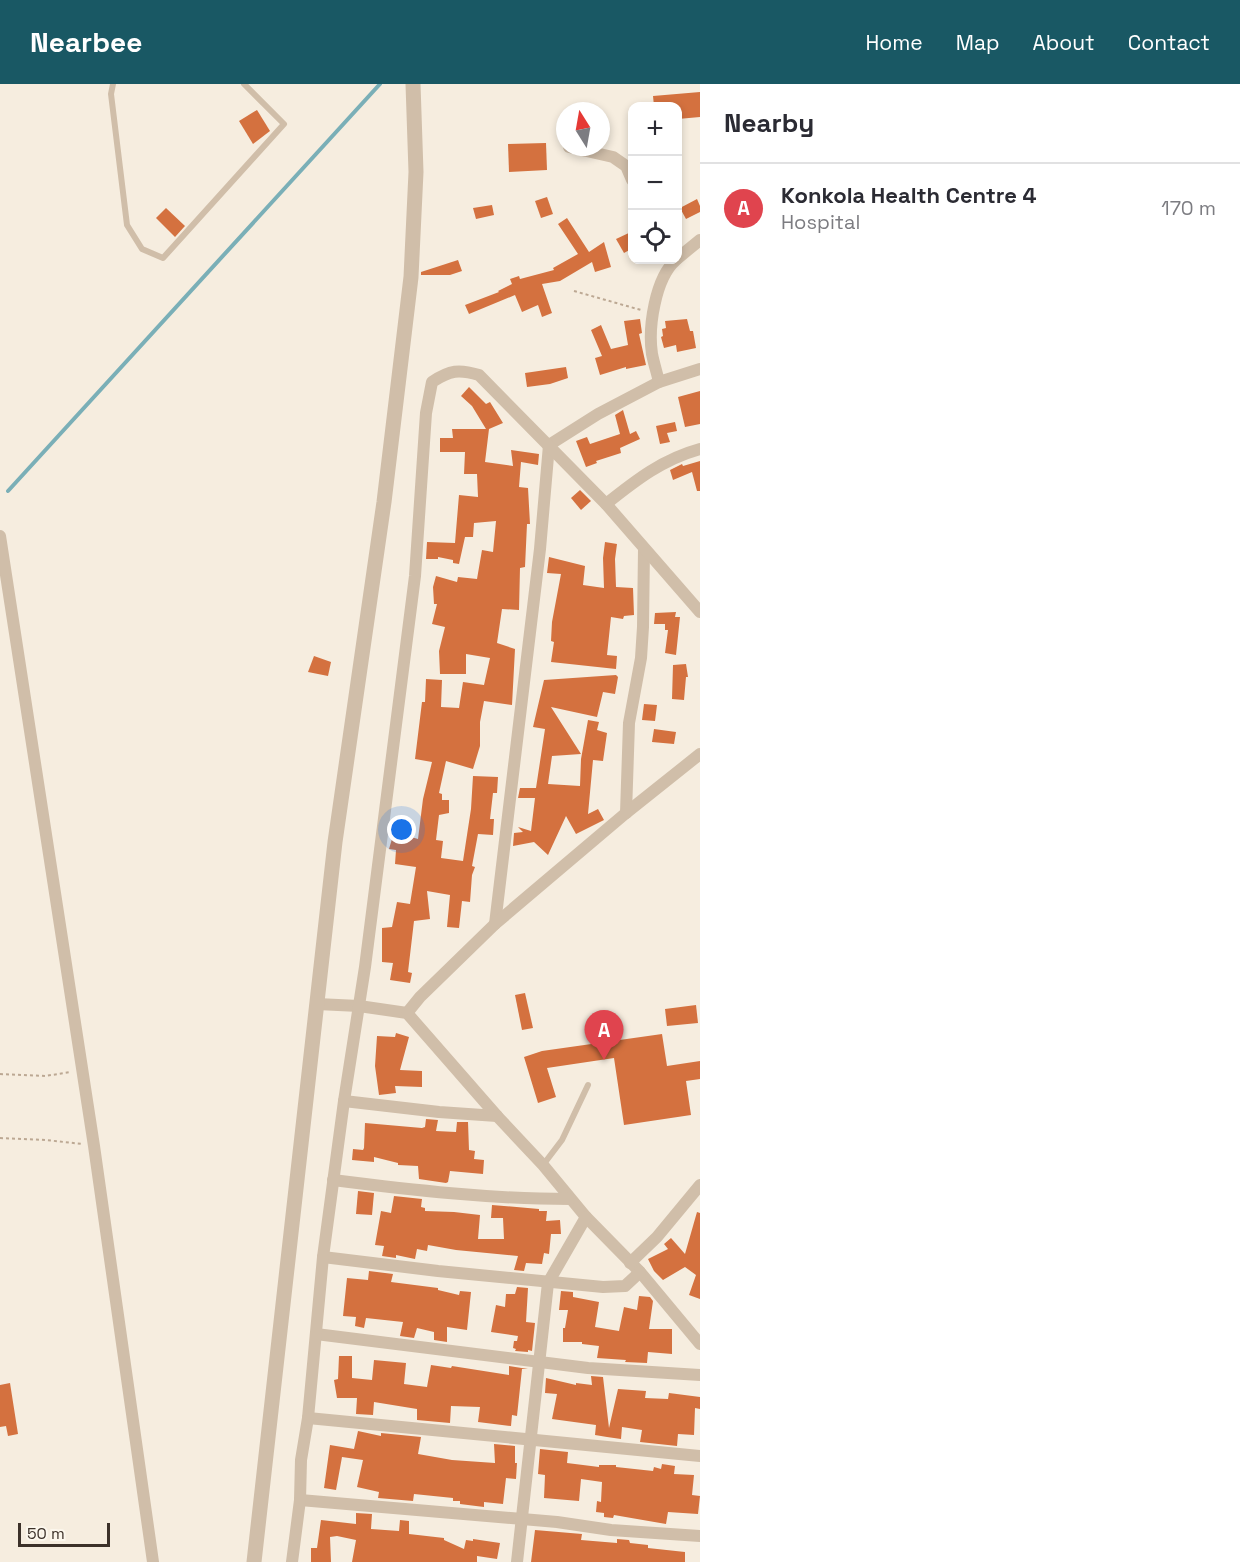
<!DOCTYPE html>
<meta charset="utf-8">
<style>
body{margin:0;font-family:"Space Grotesk",sans-serif;background:#f2f2f3;color:#2b2b33}
.controls{position:absolute;right:18px;top:18px;display:grid;overflow:hidden;border-radius:12px;box-shadow:0 3px 9px #0003}
.controls button{width:54px;height:54px;display:grid;place-items:center;padding:0;border:0;border-bottom:2px solid #e1e1e2;background:#fff;color:#2b2b33;font:30px sans-serif}
.compass{position:absolute;left:556px;top:18px;width:54px;height:54px;border-radius:50%;background:#fff;box-shadow:0 3px 9px #0003;rotate:349deg}
.scale{position:absolute;left:18px;bottom:15px;width:92px;box-sizing:border-box;padding-left:6px;border:3px solid #3c3129;border-top:0;font-size:16px;line-height:21px;white-space:nowrap;color:#3c3129;-webkit-text-stroke:4px #fcf7ed;paint-order:stroke}
.you{position:absolute;left:402px;top:746px;width:21px;height:21px;margin:-15px;border:4px solid #fff;border-radius:50%;background:#1a73e8;box-shadow:0 0 0 9px #1a73e833}
.badge{display:grid;place-items:center;width:39px;height:39px;border-radius:50%;background:#195864;color:#fff;font-size:20px;font-weight:700}
.pin{position:absolute;translate:-50% -50px;filter:drop-shadow(0 2px 3px #0008)}
.pin::after{content:'';position:absolute;top:32px;width:21px;height:18px;background:inherit;clip-path:polygon(0 0,100% 0,50% 100%)}
.list{margin:0;padding:0;list-style:none}
h2{display:flex;justify-content:space-between;align-items:center;height:78px;margin:0;padding:0 24px;font-size:26px}
h2 small{font-size:20px;font-weight:400;color:#7c7c81}
.list li{display:grid;grid-template-columns:39px 1fr auto;gap:18px;align-items:center;box-sizing:border-box;height:90px;padding:0 24px;border-top:2px solid #e1e1e2}
.list b{display:block;font-size:22px;white-space:nowrap}
.list p{margin:0;font-size:20px;white-space:nowrap;color:#7c7c81}
.list em{font-size:20px;font-style:normal;color:#7c7c81}
.icon{flex:none;width:33px;height:33px;fill:none;stroke:currentColor;stroke-width:2;stroke-linecap:round;stroke-linejoin:round}
.map{position:relative;flex:none;width:700px;height:1478px;overflow:hidden}
header{display:flex;align-items:center;gap:36px;box-sizing:border-box;height:84px;padding:0 30px;background:#195864;color:#fff}
header strong{font-size:28px}
nav{display:flex;gap:33px;margin-inline-start:auto;font-size:21px}
main{display:flex}
aside{flex:1;background:#fff}
.map>svg:first-child{display:block}
</style>
<header>
<strong>Nearbee</strong>
<nav><a>Home</a><a>Map</a><a>About</a><a>Contact</a></nav>
</header>
<main>
<div class="map">
<svg width="700" height="1478" viewBox="0 0 700 1478">
<rect width="100%" height="100%" fill="#f6eddf"/>
<g fill="none" stroke-linecap="round" stroke-linejoin="round">
<polyline stroke="#7aafb7" stroke-width="4" points="8,407 380,0"/>
</g>
<g fill="#d4713f">
<polygon points="700,8 700,33 678,35 678,22 654,22 653,12"/>
<polygon points="257,26 270,47 253,60 239,37"/>
<polygon points="546,59 547,86 509,88 508,60"/>
<polygon points="547,113 553,130 541,134 535,117"/>
<polygon points="697,115 700,122 700,128 686,135 680,124"/>
<polygon points="492,121 494,131 476,135 473,124"/>
<polygon points="166,124 185,142 175,153 156,134"/>
<polygon points="567,134 589,168 604,158 611,183 595,188 592,178 560,197 542,200 552,229 542,233 538,221 522,228 515,211 469,230 465,221 499,208 498,207 512,200 510,195 519,192 520,195 554,186 553,184 578,170 558,140"/>
<polygon points="633,147 633,164 624,169 616,155"/>
<polygon points="458,176 462,187 450,191 421,191 421,188"/>
<polygon points="640,235 642,249 639,250 646,281 626,285 626,283 600,291 595,274 602,272 591,246 601,241 611,265 628,261 624,237"/>
<polygon points="687,235 690,247 693,247 696,264 677,268 676,261 664,264 661,253 663,252 662,245 666,244 665,237"/>
<polygon points="566,283 568,294 550,300 527,303 525,289"/>
<polygon points="469,303 486,320 490,318 503,339 489,345 485,378 513,382 511,366 539,370 538,381 521,378 519,403 528,404 530,440 527,440 525,483 520,484 519,526 502,525 497,559 515,565 512,621 484,617 480,638 480,662 473,685 446,677 439,709 442,710 442,716 449,716 449,729 439,731 436,756 443,757 441,774 463,777 471,725 473,692 498,693 497,709 493,709 490,735 494,735 493,751 478,750 472,782 475,783 472,791 470,818 462,817 459,844 447,843 450,811 427,807 430,835 414,837 408,888 412,889 410,899 390,896 393,879 382,878 382,844 392,843 397,818 410,820 416,783 395,780 396,766 389,765 394,748 418,755 423,715 432,678 415,675 422,618 425,618 426,595 442,596 441,623 459,624 463,598 484,601 490,574 466,570 466,590 440,590 439,567 445,543 432,540 437,520 434,520 433,503 436,492 457,498 458,493 477,495 482,466 493,468 496,437 474,439 473,453 465,453 459,480 453,479 453,476 438,473 438,475 426,475 427,458 455,459 459,411 478,413 477,390 464,390 465,368 440,368 440,354 453,354 452,345 486,345 472,322 461,312"/>
<polygon points="700,307 700,340 685,343 678,313"/>
<polygon points="623,326 630,350 636,347 640,355 620,364 621,369 596,377 597,379 586,383 576,357 587,353 590,360 620,350 615,331"/>
<polygon points="675,338 677,347 667,349 670,358 660,360 656,342"/>
<polygon points="700,377 700,407 697,407 692,388 673,396 670,386 682,380 683,382"/>
<polygon points="580,406 591,417 581,426 571,414"/>
<polygon points="605,458 617,460 615,475 616,503 633,504 634,531 624,532 623,535 611,533 607,571 617,572 616,585 551,578 554,558 551,557 552,538 561,490 547,489 549,473 585,482 583,501 604,504 603,474"/>
<polygon points="676,528 675,533 680,533 676,571 665,569 668,546 665,546 665,540 654,540 655,529"/>
<polygon points="314,572 331,578 328,592 308,588"/>
<polygon points="686,580 688,593 686,593 684,616 672,615 673,581"/>
<polygon points="616,591 618,593 615,610 603,608 597,633 551,623 581,670 552,672 548,700 580,702 581,675 588,636 599,638 597,646 607,649 603,677 593,676 588,730 598,725 604,736 576,750 566,732 548,771 534,758 513,762 514,749 523,748 518,743 531,747 535,714 518,714 520,704 536,704 545,645 533,643 544,596"/>
<polygon points="644,620 657,621 655,637 642,636"/>
<polygon points="654,645 676,648 674,660 652,658"/>
<polygon points="525,909 533,944 522,946 515,911"/>
<polygon points="696,921 698,939 667,942 665,925"/>
<polygon points="396,949 409,953 400,986 422,987 422,1003 395,1002 396,1009 379,1011 375,982 377,952 395,953"/>
<polygon points="662,950 667,982 700,977 700,995 686,997 691,1031 624,1041 614,974 547,984 556,1013 538,1019 524,973 542,967"/>
<polygon points="426,1035 438,1036 436,1047 456,1048 457,1038 468,1038 469,1066 475,1067 474,1075 484,1076 483,1090 450,1087 448,1098 446,1099 419,1095 418,1082 398,1081 398,1079 374,1073 374,1078 352,1076 353,1065 363,1066 364,1064 365,1039 422,1044 425,1043"/>
<polygon points="358,1107 374,1109 372,1131 356,1130"/>
<polygon points="394,1112 422,1115 421,1123 425,1124 425,1127 454,1128 480,1131 478,1155 504,1155 503,1134 491,1134 492,1121 539,1125 539,1127 547,1127 546,1137 560,1136 561,1150 551,1150 549,1170 544,1169 542,1180 526,1179 524,1187 514,1186 518,1172 456,1166 428,1161 427,1167 417,1165 415,1175 396,1171 396,1174 382,1172 384,1162 375,1161 381,1127 391,1129"/>
<polygon points="697,1128 700,1129 700,1215 689,1211 696,1191 685,1183 663,1196 654,1187 648,1175 668,1165 664,1160 671,1154 685,1170"/>
<polygon points="369,1187 393,1190 391,1198 438,1204 438,1206 459,1211 460,1207 471,1208 467,1246 447,1243 447,1258 434,1256 434,1248 417,1244 414,1254 400,1252 403,1238 366,1234 364,1244 355,1242 356,1233 343,1232 347,1194 368,1196"/>
<polygon points="517,1203 528,1204 526,1238 535,1239 532,1267 528,1266 528,1268 515,1267 516,1265 513,1264 514,1257 517,1257 518,1252 491,1248 496,1221 505,1223 506,1210 515,1210"/>
<polygon points="561,1207 573,1208 573,1213 599,1218 595,1243 619,1247 624,1223 637,1226 639,1212 650,1213 653,1217 649,1245 672,1245 672,1270 648,1268 647,1279 625,1278 626,1276 597,1274 599,1262 582,1260 582,1258 563,1258 563,1244 565,1244 568,1226 559,1226"/>
<polygon points="339,1272 352,1272 352,1294 372,1296 374,1276 406,1279 404,1300 427,1303 431,1281 451,1284 452,1282 509,1291 509,1282 528,1285 522,1285 517,1332 512,1331 511,1342 478,1338 480,1323 451,1322 450,1339 417,1336 417,1325 374,1318 373,1331 356,1330 357,1314 337,1314 334,1296 338,1295"/>
<polygon points="591,1292 603,1293 609,1344 618,1305 646,1307 645,1314 668,1315 669,1309 700,1313 700,1325 695,1324 694,1351 678,1350 677,1362 640,1358 642,1346 622,1343 621,1355 607,1353 595,1351 596,1341 552,1335 557,1310 545,1309 546,1294 576,1301 576,1299 592,1301"/>
<polygon points="10,1299 18,1350 8,1352 6,1342 0,1343 0,1301"/>
<polygon points="358,1347 381,1352 381,1349 421,1353 418,1370 452,1376 495,1379 494,1360 515,1362 515,1379 517,1379 516,1395 506,1394 503,1420 484,1418 484,1423 460,1420 460,1417 453,1417 453,1414 414,1410 413,1417 378,1414 379,1408 357,1403 363,1376 342,1373 336,1406 324,1404 330,1361 354,1365"/>
<polygon points="540,1365 568,1368 567,1379 599,1383 599,1381 616,1381 616,1383 653,1387 654,1383 661,1385 662,1380 675,1382 674,1390 694,1391 692,1411 700,1412 698,1430 668,1428 666,1440 614,1431 613,1434 604,1433 604,1429 596,1428 597,1417 601,1418 602,1398 581,1395 579,1417 544,1414 545,1391 538,1390"/>
<polygon points="356,1429 372,1430 371,1445 399,1447 400,1436 409,1437 409,1450 444,1454 444,1456 464,1465 466,1456 473,1457 473,1455 500,1459 497,1475 477,1472 477,1478 352,1478 356,1456 337,1452 330,1453 331,1478 311,1478 311,1464 317,1464 321,1436 356,1440"/>
<polygon points="535,1446 582,1450 581,1456 617,1459 617,1455 629,1456 630,1459 648,1461 648,1464 685,1468 685,1478 531,1478"/>
</g>
<g fill="none" stroke-linecap="round" stroke-linejoin="round">
<g stroke="#bca893" stroke-width="2" stroke-dasharray="3 3" stroke-linecap="butt">
<polyline points="574,207 641,226"/>
<polyline points="0,990 45,992 71,988"/>
<polyline points="0,1054 46,1056 82,1060"/>
</g>
<g stroke="#d0bea9" stroke-width="6">
<polyline points="113,0 111,10 127,141 142,165 163,174 284,40 244,0"/>
<polyline points="543,1081 562,1056 588,1001"/>
</g>
<g stroke="#d0bea9" stroke-width="12">
<polyline points="569,63 613,73 626,82 632,96"/>
<polyline points="678,174 700,156"/>
<path d="M659,298C657,289 654,280 652,270C648,244 655,194 676,176"/>
<path d="M606,420C636,396 663,375 700,365"/>
<polyline points="0,452 94,1062 153,1478"/>
<polyline points="626,729 629,639 641,574 643,543 644,465"/>
<polyline points="495,840 540,465 549,361 598,330 659,298 700,285"/>
<polyline points="317,920 359,922 407,929 497,1032 543,1081 586,1133 640,1188 700,1260"/>
<polyline points="407,929 420,913 495,840 626,729 700,670"/>
<polyline points="344,1017 439,1028 497,1032"/>
<path d="M333,1096C412,1106 491,1115 570,1115"/>
<polyline points="323,1173 438,1187 603,1203 625,1202 640,1188"/>
<polyline points="630,1179 657,1153 700,1101"/>
<polyline points="316,1250 588,1284 700,1291"/>
<polyline points="308,1334 700,1372"/>
<polyline points="300,1416 557,1438 611,1446 700,1452"/>
<path d="M292,1478L300,1416L301,1376L308,1334L323,1173L344,1017L365,883L415,492L426,329L432,298C450,286 459,285 479,291L606,420L700,528"/>
<polyline points="517,1478 548,1199 586,1133"/>
</g>
<polyline stroke="#d0bea9" stroke-width="15" points="254,1478 335,758 384,418 411,193 416,88 413,0"/>
</g>
</svg>
<div class="controls">
<button>+</button>
<button>−</button>
<button><svg class="icon" aria-label="locate" viewBox="0 0 24 24"><circle cx="12" cy="12" r="6"/><path d="M12 2v4M12 18v4M2 12h4M18 12h4"/></svg></button>
</div>
<svg class="compass" viewBox="-18 -18 36 36"><path d="M0-13l5 13h-10z" fill="#e53935"/><path d="M0 13l5-13h-10z" fill="#7c7c81"/></svg>
<div class="scale">50 m</div>
<div class="you"></div>
<div class="pin badge" style="left:604px;top:976px;background:#e0444e">A</div>
</div>
<aside>
<h2>Nearby<small></small></h2>
<ul class="list">
<li><span class="badge" style="background:#e0444e">A</span><div><b>Konkola Health Centre 4</b><p>Hospital</p></div><em>170 m</em></li>
</ul>
</aside>
</main>
